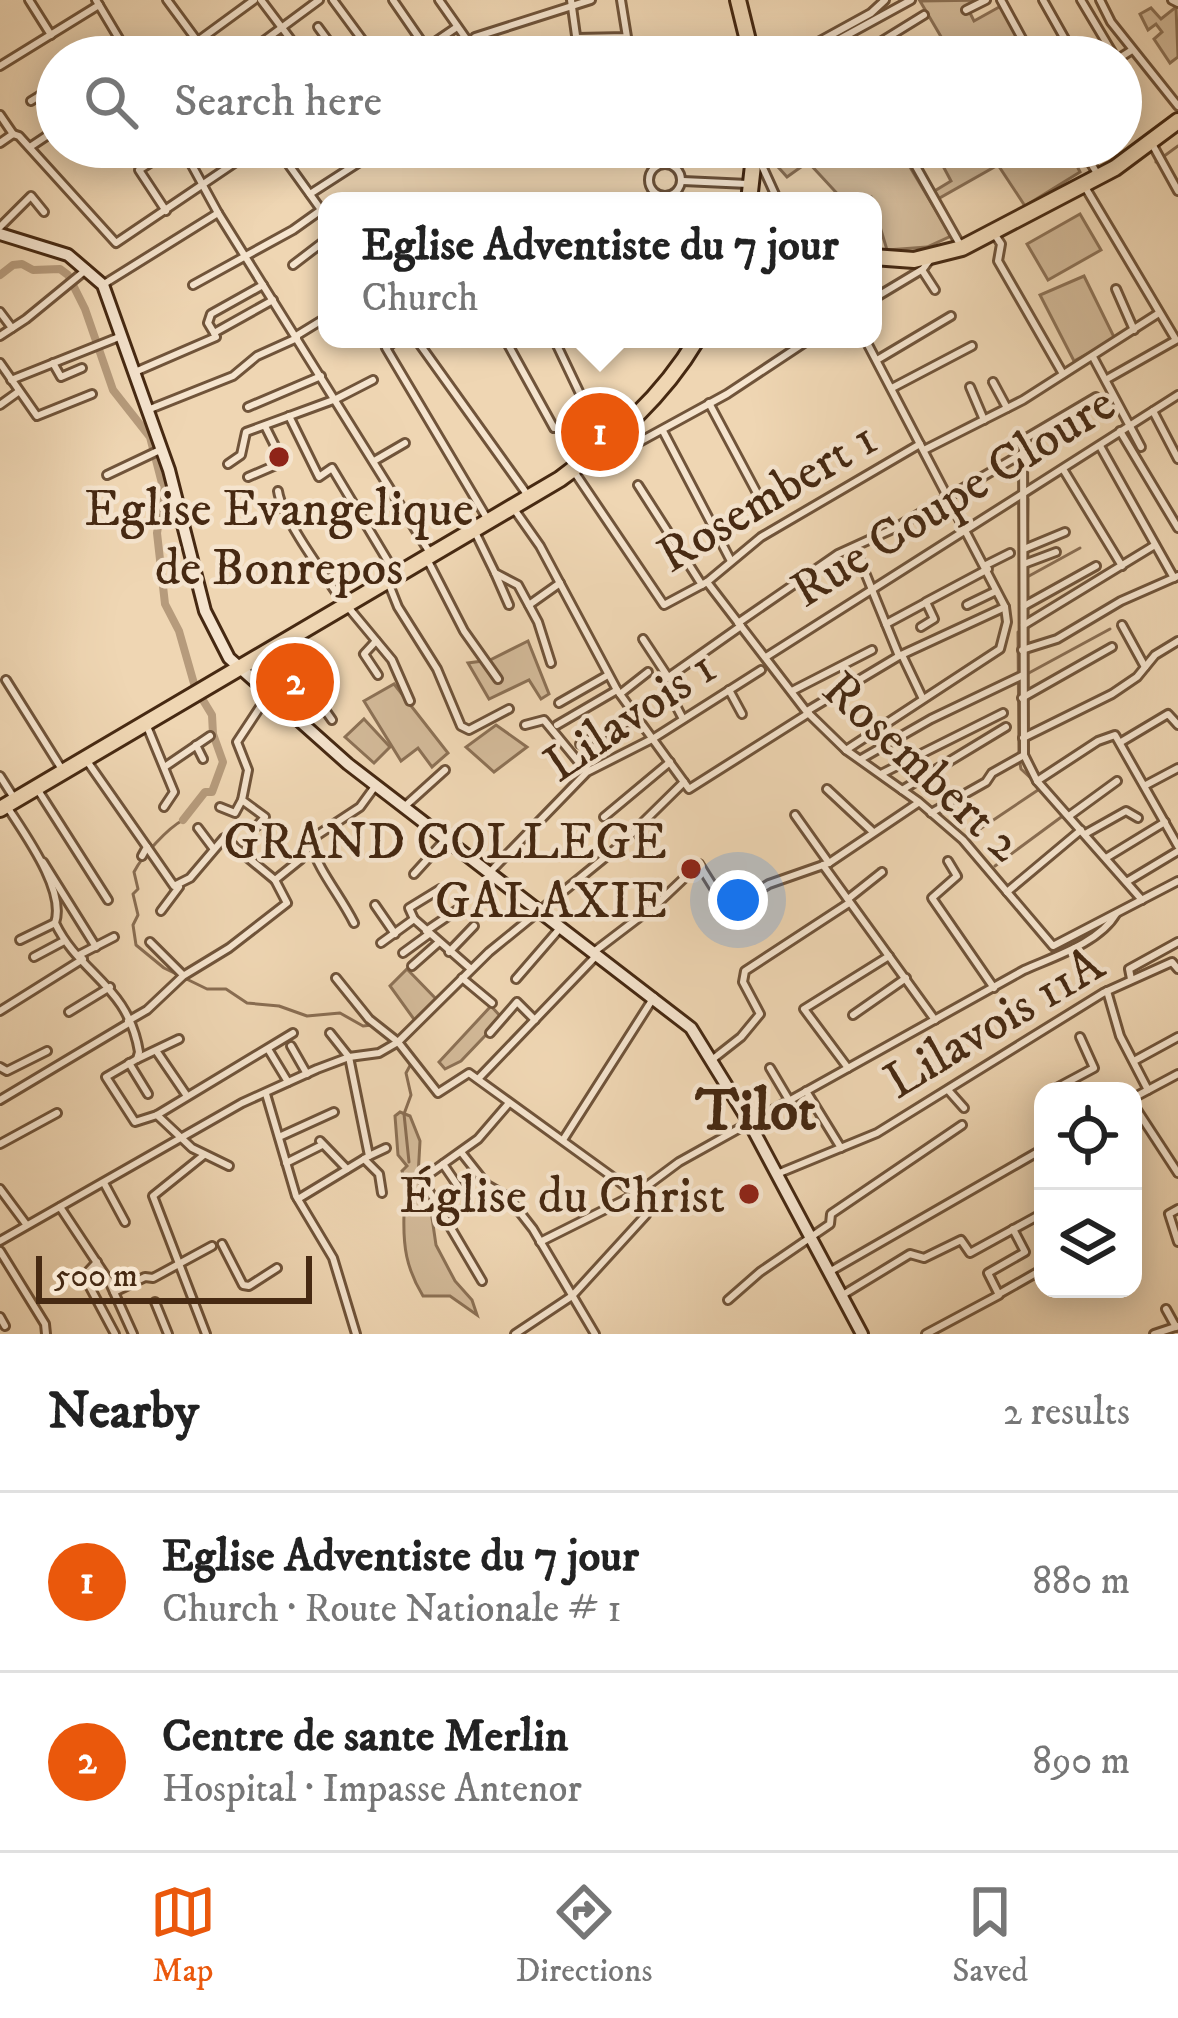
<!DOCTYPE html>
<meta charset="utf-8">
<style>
body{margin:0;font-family:"IM FELL DW Pica",serif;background:#f6f6f6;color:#222}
.controls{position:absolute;right:36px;bottom:36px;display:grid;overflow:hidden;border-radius:24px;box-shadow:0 6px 30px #0003}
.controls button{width:108px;height:108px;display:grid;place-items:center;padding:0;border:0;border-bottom:3px solid #e0e0e0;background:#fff;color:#222;font:60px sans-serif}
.scale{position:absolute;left:36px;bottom:30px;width:276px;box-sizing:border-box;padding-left:12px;border:6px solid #462912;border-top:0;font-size:33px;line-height:42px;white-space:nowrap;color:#462912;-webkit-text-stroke:9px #f5e4ce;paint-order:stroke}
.you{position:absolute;left:738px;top:900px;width:42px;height:42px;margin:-30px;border:9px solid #fff;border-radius:50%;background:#1a73e8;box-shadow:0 0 0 18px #1a73e833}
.badge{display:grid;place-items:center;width:78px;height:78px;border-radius:50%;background:#ea580c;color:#fff;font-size:39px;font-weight:700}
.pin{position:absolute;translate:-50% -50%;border:6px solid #fff;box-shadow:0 3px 12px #0006}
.popup{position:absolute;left:318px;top:192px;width:564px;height:156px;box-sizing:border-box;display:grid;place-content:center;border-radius:24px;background:#fff;filter:drop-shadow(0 3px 9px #0005);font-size:39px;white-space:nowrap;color:#767676}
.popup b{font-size:45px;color:#222}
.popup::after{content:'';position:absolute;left:50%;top:100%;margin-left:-24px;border:24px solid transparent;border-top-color:#fff}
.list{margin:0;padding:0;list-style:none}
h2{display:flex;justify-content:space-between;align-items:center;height:156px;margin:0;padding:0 48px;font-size:51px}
h2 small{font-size:39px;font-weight:400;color:#767676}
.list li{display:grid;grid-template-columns:78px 1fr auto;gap:36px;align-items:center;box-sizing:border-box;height:180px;padding:0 48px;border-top:3px solid #e0e0e0}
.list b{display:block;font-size:45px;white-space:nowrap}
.list p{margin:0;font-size:39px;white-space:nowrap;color:#767676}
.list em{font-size:39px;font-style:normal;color:#767676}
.icon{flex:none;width:66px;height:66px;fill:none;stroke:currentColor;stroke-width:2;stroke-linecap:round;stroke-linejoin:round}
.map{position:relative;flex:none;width:1178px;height:1334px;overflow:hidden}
.search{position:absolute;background:#fff;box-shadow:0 6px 30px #0003;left:36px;right:36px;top:36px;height:132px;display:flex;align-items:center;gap:30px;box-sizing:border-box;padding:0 42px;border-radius:66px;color:#767676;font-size:45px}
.sheet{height:516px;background:#fff}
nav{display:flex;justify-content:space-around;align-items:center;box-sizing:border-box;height:168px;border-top:3px solid #e0e0e0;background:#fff;font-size:33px;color:#767676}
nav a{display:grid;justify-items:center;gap:6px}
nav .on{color:#ea580c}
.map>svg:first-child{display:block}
</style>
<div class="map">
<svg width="1178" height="1334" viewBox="0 0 1178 1334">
<rect width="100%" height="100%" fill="#efd6b3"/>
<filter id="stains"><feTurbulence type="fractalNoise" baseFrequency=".00167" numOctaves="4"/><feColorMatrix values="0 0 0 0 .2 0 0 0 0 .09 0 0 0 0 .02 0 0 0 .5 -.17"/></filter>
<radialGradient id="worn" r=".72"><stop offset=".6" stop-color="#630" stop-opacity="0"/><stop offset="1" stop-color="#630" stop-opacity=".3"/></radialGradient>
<g fill="#d2b998" stroke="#8c7155" stroke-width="3">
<polygon points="989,0 969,11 974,21 1001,6 1021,42 1005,51 1007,57 953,57 920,1"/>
<polygon points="1176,7 1178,57 1170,63 1154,39 1162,32 1156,24 1148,30 1140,14 1151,8 1161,19"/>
<polygon points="771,147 854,147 858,158 898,147 951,236 927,247 887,250 871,197 844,201 808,162 787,177 762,149"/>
<polygon points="971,147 1078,147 1085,162 1077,166 1080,172 1025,206 998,165 936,200 933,192 951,181 943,166"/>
<polygon points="1080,214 1101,250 1048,280 1027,244"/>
<polygon points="1084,276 1115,339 1074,361 1040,295"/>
<polygon points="528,641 549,694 541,699 529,680 489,699 468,663 490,660"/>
<polygon points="394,684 448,753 432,767 418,748 401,761 364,701"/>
<polygon points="364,719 390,747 374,763 345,737"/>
<polygon points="496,725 527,747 494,772 466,747"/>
<polygon points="407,969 438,1001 416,1022 390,986"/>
<polygon points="491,1006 502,1018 461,1061 445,1069 439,1062"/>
<path d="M400,1112L410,1116L420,1141L418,1177L430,1204L436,1245L455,1281L472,1300L477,1315L450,1296H423C406,1268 403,1246 404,1214L414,1206L402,1171L407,1166L398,1155L395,1116Z"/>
</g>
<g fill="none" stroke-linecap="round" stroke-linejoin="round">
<g stroke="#896d52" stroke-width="3">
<polyline points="1156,162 1178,146"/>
<polyline points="1029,576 1080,548"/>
<polyline points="1026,599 1028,499"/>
<polyline points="1018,632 1019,758 1021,769 1036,783"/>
<polyline points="1027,674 1110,629"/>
<path d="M183,820C168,828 142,856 134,872L138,889L133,894L138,915L133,925L136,945L164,968L207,989H226L247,1003L279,1006L307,1016L340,1013L363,1026L372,1025"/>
<polyline points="974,833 1041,788"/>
<polyline points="995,866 1064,815"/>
<polyline points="409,1162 404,1114 411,1095 406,1073 412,1062"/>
</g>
<polyline stroke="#b69b7c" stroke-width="8" points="0,275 13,265 22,264 33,270 60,269 68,275 85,309 113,390 150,437 164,491 157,533 165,604 179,631 195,687 212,715 213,734 223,762 212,792 205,792 183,820"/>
<g stroke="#70543a" stroke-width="12">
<g id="street">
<polyline points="29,0 51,35"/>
<polyline points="96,0 130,57"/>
<polyline points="167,0 209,57"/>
<polyline points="261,0 304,57"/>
<polyline points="333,0 375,57"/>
<polyline points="393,0 426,48"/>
<polyline points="439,0 479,57"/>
<polyline points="571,0 579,57"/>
<polyline points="1001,0 1032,57"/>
<polyline points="1043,0 1070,48 1061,57"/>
<polyline points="1081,0 1115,57"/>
<polyline points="1100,0 1111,22 1178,106"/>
<polyline points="1172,0 1178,3"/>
<polyline points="966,10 986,0"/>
<polyline points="318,27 340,57"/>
<polyline points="475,37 591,0"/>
<polyline points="577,38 627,37 621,0"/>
<polyline points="198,41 254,0"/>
<polyline points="646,42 755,42 785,57"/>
<polyline points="102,57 122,45"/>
<polyline points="242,57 319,0"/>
<polyline points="413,57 457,27"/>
<polyline points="791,57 871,13 885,0"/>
<polyline points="807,57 911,0"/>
<polyline points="856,57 924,15"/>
<polyline points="1121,57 1132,50"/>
<polyline points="0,66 99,5"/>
<polyline points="31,101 57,85"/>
<polyline points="0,115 13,134"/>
<polyline points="1151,142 1178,191"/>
<polyline points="0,143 13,134 19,136 116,243 258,147"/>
<polyline points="30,147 57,129"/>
<polyline points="182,147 218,213 430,553"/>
<polyline points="276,147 327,218"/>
<polyline points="905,147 962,248"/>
<polyline points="1081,147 1098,175"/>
<polyline points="758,157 778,201"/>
<polyline points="914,161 935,147"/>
<circle cx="665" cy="180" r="16"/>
<polyline points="664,164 666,147"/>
<polyline points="683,181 748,184"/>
<polyline points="1085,187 1176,340 1107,379"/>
<polyline points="310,194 383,147"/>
<polyline points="166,211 139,170 175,147"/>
<polyline points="0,227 31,196 44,212"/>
<polyline points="993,232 1001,244 998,261 1063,374"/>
<polyline points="293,265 327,239"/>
<polyline points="922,270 935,290"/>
<polyline points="104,284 218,213"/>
<polyline points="193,285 293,230 321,210"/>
<polyline points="1116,289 1134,330"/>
<polyline points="873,299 923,269 929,261"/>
<polyline points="0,312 12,328"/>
<polyline points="214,333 208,323 211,314 263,285"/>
<polyline points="0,336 26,319 87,269"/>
<polyline points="296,336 327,317"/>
<polyline points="397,339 386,348 488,520"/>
<polyline points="416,339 529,497"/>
<polyline points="505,339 554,428 567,425"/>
<polyline points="554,339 584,402 569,424 599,464 727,394 810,339"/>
<polyline points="1093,357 1141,447"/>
<polyline points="877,360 951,316"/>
<polyline points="0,363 37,416 92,394"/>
<polyline points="53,363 61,377 82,368"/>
<polyline points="135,372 216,337 214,333 273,300"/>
<polyline points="11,380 119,337"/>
<polyline points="993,382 1007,408"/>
<polyline points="970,387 984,420"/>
<polyline points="892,388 972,346"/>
<polyline points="1096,397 1023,440 1024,755 1037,781 1142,900"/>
<polyline points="709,403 765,508"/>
<polyline points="0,405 18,392"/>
<polyline points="248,407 321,376"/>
<polyline points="150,409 233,376 257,356 297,338"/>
<polyline points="1153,411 1178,459"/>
<polyline points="289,416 319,477 332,468 395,573"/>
<polyline points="663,431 731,561"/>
<polyline points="1120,431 1178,528"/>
<polyline points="1100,446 1174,578"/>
<polyline points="924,450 1023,400 1159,313"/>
<polyline points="374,461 405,443"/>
<polyline points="228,464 241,455 246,432 336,399 373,380"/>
<polyline points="1063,469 1122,566"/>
<polyline points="575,473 664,605 707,582 761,537 920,444"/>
<polyline points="107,475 162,449"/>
<polyline points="248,477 283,462 265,426"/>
<polyline points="638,485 702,585"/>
<path d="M278,491C282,519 328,580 345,605"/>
<polyline points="514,509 540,546 617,690 689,789 809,713"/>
<polyline points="475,532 495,573 518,585 538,622 551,663"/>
<polyline points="855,548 899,656"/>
<polyline points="1024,549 1065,532"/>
<polyline points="427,559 464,631 498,679"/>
<polyline points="1024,564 1056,552"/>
<polyline points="986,565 1010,553"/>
<polyline points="495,573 509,605"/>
<polyline points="388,582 398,607 437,669 461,726 469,730 509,709"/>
<polyline points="707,582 806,711 846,750 919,802 963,840 1053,946 1178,881"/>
<polyline points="529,605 560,583"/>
<polyline points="967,605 996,591"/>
<polyline points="1024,606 1096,566"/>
<polyline points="348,607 392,660 410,701"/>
<polyline points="738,623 838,554 895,528 1023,453"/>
<polyline points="886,624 925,603"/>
<polyline points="1024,625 1155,545"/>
<polyline points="1122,625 1145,667"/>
<polyline points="921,627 934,619 926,602 988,569"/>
<polyline points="643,639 668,677"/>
<polyline points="376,641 364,654 378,675"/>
<polyline points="279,644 332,720"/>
<polyline points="1022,650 1057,639 1121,601 1178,576"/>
<polyline points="902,655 922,697"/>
<polyline points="766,657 1178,395"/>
<polyline points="6,680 63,771"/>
<polyline points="729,690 742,714"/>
<polyline points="792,691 872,650"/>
<polyline points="620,694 648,672"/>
<polyline points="1022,698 1112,647"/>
<polyline points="559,703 608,675"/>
<polyline points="807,711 899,656 1005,607"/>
<polyline points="683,719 663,681 741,626"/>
<polyline points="146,724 174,792 164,807"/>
<polyline points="525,725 544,720 586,771"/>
<polyline points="557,725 617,690"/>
<polyline points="1023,738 1112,694 1137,677 1155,655 1178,641"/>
<polyline points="1121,742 1168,714 1178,725"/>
<polyline points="580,744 637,718"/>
<polyline points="196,745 203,759"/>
<polyline points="846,750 1000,649 1007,622 1005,607 865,339"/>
<polyline points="861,759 931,719 1023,675"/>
<polyline points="87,761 147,847 142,856"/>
<polyline points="166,766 210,736"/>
<polyline points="881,774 1003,713"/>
<polyline points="0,776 14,798"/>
<polyline points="1037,781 1098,741 1115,735 1178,846"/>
<polyline points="1146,785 1178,768"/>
<polyline points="36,787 108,900"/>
<polyline points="827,789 873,832"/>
<polyline points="902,790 1006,727"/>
<polyline points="220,807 235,813 242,800"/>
<polyline points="404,807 445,770"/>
<path d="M8,808C26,836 66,891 55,923C80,975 128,985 139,1052L137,1059L106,1077L135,1122L157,1115L293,1033"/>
<polyline points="931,813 986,782 992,773 1024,755"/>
<polyline points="795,815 829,863"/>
<polyline points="1069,816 1117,781"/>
<polyline points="604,817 670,762"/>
<polyline points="257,826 265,817 242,800 248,770 237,742 268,695"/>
<polyline points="198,828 213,848"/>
<polyline points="1085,834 1126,811 1138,818"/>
<path d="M311,845C320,873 340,895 354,923"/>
<polyline points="147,847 174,886 190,878 224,838 275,880"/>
<polyline points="1106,858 1165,822"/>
<polyline points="948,861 957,876 932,898 994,988"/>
<polyline points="43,862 96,947"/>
<polyline points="823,865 935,1020"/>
<polyline points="490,872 587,772 654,738 761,670"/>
<polyline points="414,874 444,841"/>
<polyline points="1128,881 1178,851"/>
<polyline points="1007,892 1081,830"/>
<polyline points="848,899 882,872"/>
<polyline points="375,905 395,934"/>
<polyline points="161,911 179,887"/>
<polyline points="414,919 409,908 440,889"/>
<polyline points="426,931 457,910"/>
<polyline points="20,940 55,923"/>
<polyline points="150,942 183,975"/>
<polyline points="381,943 414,919 471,969"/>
<polyline points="595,951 658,903 699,864 724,904 736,904 769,884 829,863 918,803"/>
<polyline points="449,952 474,926"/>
<polyline points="403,953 429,934"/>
<polyline points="79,955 114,937"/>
<polyline points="34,957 64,941"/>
<polyline points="412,966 438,943"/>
<polyline points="336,978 369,1019 398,1042 438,1093 469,1073 636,1194 540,1242"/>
<polyline points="462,978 492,1003"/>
<polyline points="516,979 561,927"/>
<polyline points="1131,979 1129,969 1178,942"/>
<polyline points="1107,991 1120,1036 1148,1090"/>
<polyline points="0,1011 83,959"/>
<polyline points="69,1012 110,987"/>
<polyline points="853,1015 906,978"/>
<polyline points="128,1021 147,1010 183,976 229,948 287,903 275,880 301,859 316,836 360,807 376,785"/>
<polyline points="490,1033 517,1002 535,1020"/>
<polyline points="291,1046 307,1074"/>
<polyline points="268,1049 288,1082"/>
<polyline points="157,1052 187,1096"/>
<polyline points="137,1059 179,1039"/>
<polyline points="713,1059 741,1037 760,1014 743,982 745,971 849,903"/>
<polyline points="1134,1061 1178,1037"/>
<polyline points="129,1063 148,1094"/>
<polyline points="0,1067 7,1071 47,1051"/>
<polyline points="770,1068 789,1100"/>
<polyline points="848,1068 804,1009 889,956"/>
<polyline points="478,1079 596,956"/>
<polyline points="948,1090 964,1108"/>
<polyline points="806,1091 841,1148"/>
<polyline points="1051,1091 1094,1068 1080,1037"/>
<polyline points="266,1094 296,1196 333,1258 356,1334"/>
<polyline points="1133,1098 1178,1074"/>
<polyline points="0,1100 129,1023"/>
<polyline points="1133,1104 1178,1173"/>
<polyline points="157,1115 192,1148 229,1166"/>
<polyline points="279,1137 334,1112"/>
<polyline points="563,1140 654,997"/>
<polyline points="320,1141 347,1169"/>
<polyline points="0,1144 57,1113"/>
<polyline points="461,1152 487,1185 508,1197 533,1229 595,1334"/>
<polyline points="204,1155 153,1196 206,1334"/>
<polyline points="369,1156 386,1148"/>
<polyline points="364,1159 379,1174 382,1193"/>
<polyline points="286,1163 322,1145"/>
<polyline points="443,1164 460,1189"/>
<polyline points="777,1174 877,1133 1103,993 1172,962 1178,969"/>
<polyline points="104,1183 125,1222"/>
<polyline points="0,1189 26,1224"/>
<polyline points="298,1199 369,1156 349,1057 330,1033"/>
<polyline points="60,1207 109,1281 133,1334"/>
<polyline points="1178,1209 1169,1214 1178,1242"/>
<polyline points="0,1241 242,1103 317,1069 349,1057 379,1053 398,1042 489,952 619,846 684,782"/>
<polyline points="222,1244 243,1285 249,1286 277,1268"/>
<polyline points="0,1251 45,1324 46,1334"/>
<polyline points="97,1262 84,1276 115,1334"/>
<polyline points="829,1272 1043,1149"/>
<polyline points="482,1281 422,1179 478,1139 509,1103"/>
<polyline points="114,1292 145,1277 153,1278 212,1246"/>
<polyline points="999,1294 1043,1269"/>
<polyline points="841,1296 910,1254 924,1258 961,1240 970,1253 1043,1213"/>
<polyline points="728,1300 760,1272 830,1224 831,1214 962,1125"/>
<polyline points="155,1302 168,1334"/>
<polyline points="1166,1309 1176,1327"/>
<polyline points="0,1317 5,1326"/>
<path d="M515,1334L572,1296L646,1215L647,1207L636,1194L679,1162L1024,970C1053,957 1099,943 1116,914"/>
<polyline points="926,1334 999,1295 988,1273 1025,1252 1013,1229"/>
<polyline points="1154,1334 1178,1326"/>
</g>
</g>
<g stroke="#462912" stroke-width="16">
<polyline id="secondary" points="0,234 68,255 103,285 169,470 205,611 229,658 348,764 691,1028 749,1122 862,1334"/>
</g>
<g stroke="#462912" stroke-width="20">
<g id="primary">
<polyline points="738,0 752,57"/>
<polyline points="749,201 755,147"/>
<polyline points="873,257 914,260 962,248 1115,168 1178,121"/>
<path d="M0,809L560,479C614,439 662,398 697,339"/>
</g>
</g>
<use href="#street" stroke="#f5e4ce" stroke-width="6"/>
<use href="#secondary" stroke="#f5e4ce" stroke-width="10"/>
<use href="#primary" stroke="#efd6b3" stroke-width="14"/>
</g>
<g fill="#8f2418" stroke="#f5e4ce" stroke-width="4.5">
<circle cx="279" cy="457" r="12"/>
<circle cx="691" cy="869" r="12"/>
<circle cx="749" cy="1194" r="12"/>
</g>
<g text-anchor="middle" stroke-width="9" stroke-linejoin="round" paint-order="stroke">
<g font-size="51" fill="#462912" stroke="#f5e4ce">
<text transform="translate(766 495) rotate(-31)" y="18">Rosembert 1</text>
<text transform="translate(952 495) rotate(-32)" y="18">Rue Coupe Cloure</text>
<text transform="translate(629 714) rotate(-34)" y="18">Lilavois 1</text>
<text transform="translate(924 765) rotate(43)" y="18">Rosembert 2</text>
<text transform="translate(993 1021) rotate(-31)" y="18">Lilavois 11A</text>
</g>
<g font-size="51" fill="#462912" stroke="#f5e4ce" text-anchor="end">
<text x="279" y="525" text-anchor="middle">Eglise Evangelique<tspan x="279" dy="59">de Bonrepos</tspan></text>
<text x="667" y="858">GRAND COLLEGE<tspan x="667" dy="59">GALAXIE</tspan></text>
<text x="725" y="1212">Église du Christ</text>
</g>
<g font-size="57" font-weight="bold" fill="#462912" stroke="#f5e4ce">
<text x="756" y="1129">Tilot</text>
</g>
</g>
<rect width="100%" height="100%" filter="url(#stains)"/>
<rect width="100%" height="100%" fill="url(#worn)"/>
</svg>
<div class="controls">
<button><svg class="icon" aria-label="locate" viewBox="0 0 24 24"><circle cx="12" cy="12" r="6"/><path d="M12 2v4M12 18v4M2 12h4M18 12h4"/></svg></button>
<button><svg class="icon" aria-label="layers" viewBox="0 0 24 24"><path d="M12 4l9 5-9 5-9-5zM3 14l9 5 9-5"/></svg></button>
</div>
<div class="scale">500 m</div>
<div class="you"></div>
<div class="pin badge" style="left:600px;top:432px">1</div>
<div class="popup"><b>Eglise Adventiste du 7 jour</b>Church</div>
<div class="pin badge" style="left:295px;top:682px">2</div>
<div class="search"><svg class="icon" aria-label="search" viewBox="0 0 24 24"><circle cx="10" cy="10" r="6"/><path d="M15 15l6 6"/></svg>Search here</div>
</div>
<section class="sheet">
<h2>Nearby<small>2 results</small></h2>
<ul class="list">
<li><span class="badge">1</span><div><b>Eglise Adventiste du 7 jour</b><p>Church · Route Nationale # 1</p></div><em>880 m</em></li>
<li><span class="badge">2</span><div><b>Centre de sante Merlin</b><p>Hospital · Impasse Antenor</p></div><em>890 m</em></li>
</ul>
</section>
<nav>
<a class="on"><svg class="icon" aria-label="map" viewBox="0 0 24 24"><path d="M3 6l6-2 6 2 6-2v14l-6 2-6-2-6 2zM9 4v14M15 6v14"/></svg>Map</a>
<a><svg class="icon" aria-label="directions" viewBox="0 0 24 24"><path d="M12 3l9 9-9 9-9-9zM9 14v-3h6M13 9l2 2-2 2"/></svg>Directions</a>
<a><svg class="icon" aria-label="saved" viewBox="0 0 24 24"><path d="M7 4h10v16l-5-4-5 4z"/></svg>Saved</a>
</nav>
